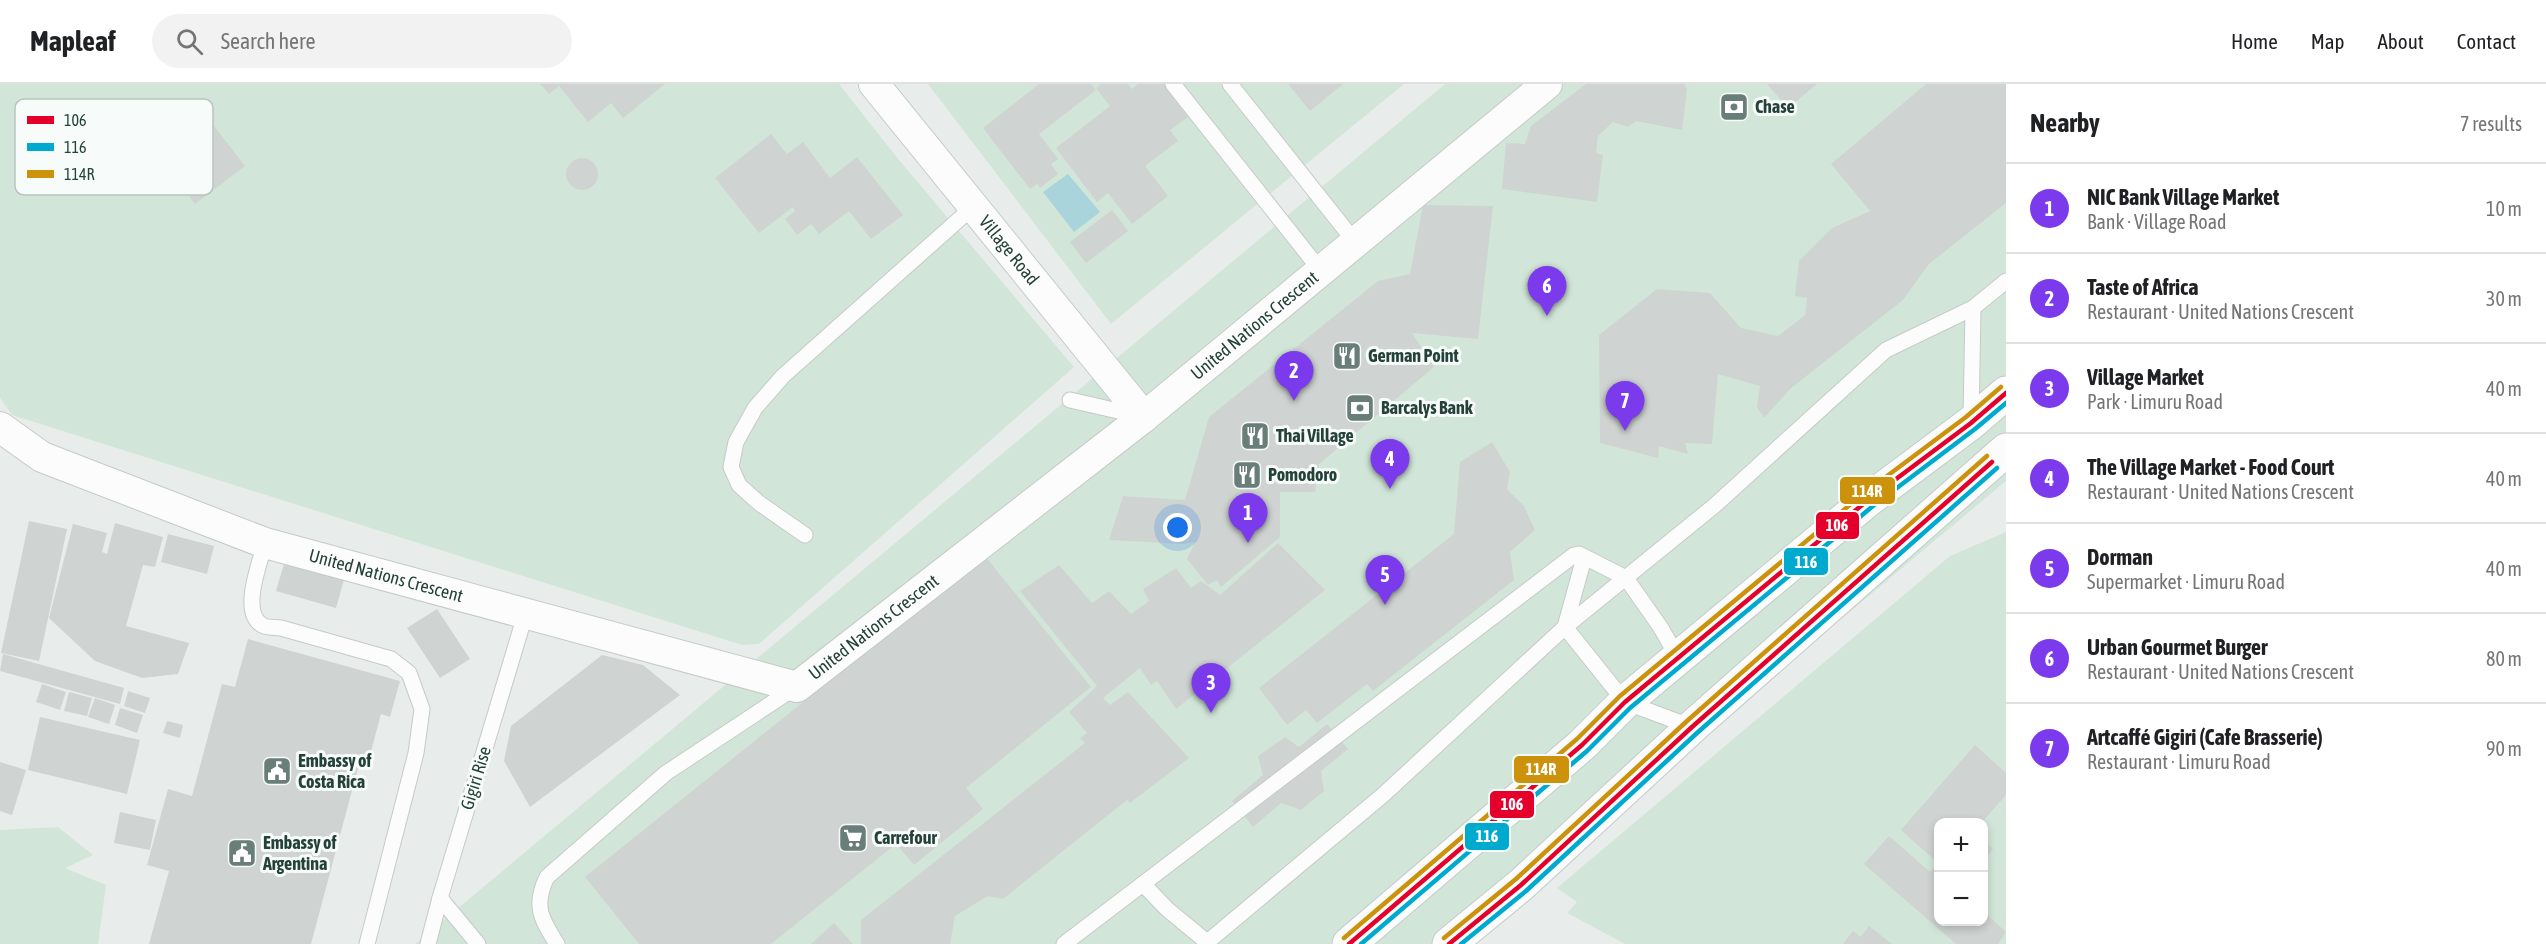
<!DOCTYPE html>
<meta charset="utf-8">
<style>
body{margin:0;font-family:"Asap Condensed",sans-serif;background:#f2f2f2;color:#202124}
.controls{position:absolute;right:18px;bottom:18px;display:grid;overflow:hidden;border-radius:12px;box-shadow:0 3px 9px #0003}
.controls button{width:54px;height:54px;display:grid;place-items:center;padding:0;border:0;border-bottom:2px solid #e0e0e0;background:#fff;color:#202124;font:30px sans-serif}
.you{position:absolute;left:1178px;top:444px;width:21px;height:21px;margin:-15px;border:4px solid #fff;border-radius:50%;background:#1a73e8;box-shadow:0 0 0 9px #1a73e833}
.badge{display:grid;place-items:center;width:39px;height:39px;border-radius:50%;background:#7c3aed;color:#fff;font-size:20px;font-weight:700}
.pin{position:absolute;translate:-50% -50px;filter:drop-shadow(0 2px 3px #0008)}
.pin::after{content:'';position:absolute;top:32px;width:21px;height:18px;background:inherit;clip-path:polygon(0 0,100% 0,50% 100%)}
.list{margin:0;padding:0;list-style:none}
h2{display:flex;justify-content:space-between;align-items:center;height:78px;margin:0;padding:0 24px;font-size:26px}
h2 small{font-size:20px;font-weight:400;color:#757577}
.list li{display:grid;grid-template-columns:39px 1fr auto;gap:18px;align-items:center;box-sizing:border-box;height:90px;padding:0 24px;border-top:2px solid #e0e0e0}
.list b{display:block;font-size:22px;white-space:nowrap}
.list p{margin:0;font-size:20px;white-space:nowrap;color:#757577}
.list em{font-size:20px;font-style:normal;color:#757577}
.icon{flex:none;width:33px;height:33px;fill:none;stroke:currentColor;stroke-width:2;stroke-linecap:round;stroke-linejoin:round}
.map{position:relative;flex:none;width:2006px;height:860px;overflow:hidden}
header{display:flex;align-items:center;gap:36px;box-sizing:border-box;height:84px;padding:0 30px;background:#fff;border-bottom:2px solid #e0e0e0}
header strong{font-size:28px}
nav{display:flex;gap:33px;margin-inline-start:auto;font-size:21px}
.search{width:420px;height:54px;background:#f2f2f2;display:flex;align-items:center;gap:15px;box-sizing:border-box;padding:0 21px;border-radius:33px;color:#757577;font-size:22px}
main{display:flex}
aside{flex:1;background:#fff}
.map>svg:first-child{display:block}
</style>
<header>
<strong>Mapleaf</strong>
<div class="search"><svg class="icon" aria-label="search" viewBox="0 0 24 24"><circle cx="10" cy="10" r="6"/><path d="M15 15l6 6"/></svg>Search here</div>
<nav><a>Home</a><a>Map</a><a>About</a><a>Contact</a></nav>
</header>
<main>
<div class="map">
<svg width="2006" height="860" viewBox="0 0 2006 860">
<rect width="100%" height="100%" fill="#e8edeb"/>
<g fill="#d1e6d8" fill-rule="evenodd">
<polygon points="0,0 839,0 899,76 1074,283 759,560 742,561 12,331 0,314"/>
<polygon points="928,0 1404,0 1111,240"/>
<polygon points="1445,0 2006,0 2006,397 1453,860 415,860"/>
<path d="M2006,448V860H1625L1567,829L1577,818L1557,804L1950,472ZM1938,738H1984V838H1938Z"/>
<polygon points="58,743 93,771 65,784 106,801 98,860 0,860 0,746"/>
</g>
<polygon fill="#a9d4db" points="1068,90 1100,128 1074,148 1043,108"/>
<g fill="#cfd4d2">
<polygon points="540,0 665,0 623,34 611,19 588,38 559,2 549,10"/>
<polygon points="1039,0 1091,0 1096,6 1039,50 1058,75 1051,80 1058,90 1040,104 1037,100 1030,105 983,44"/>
<polygon points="1101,0 1128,0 1132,5 1138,0 1167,0 1191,31 1170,46 1178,57 1145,82 1168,112 1132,140 1108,109 1097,118 1056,64 1110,22 1096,4"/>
<polygon points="1288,0 1343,0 1310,27"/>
<polygon points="1586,0 1684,0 1687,5 1682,46 1636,37 1628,43 1613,38 1598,52 1596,69 1603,71 1597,118 1502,105 1506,59 1525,60 1531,42"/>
<polygon points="1767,0 1817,0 1788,24"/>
<polygon points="1926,0 2006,0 2006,119 1929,180 1903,216 1790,305 1764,334 1757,323 1760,302 1718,290 1712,360 1685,359 1688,370 1659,362 1658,374 1600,359 1599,251 1657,205 1710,209 1741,244 1778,252 1805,231 1807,214 1795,212 1799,177 1832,144 1870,127 1831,80"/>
<polygon points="207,33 245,82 195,120 158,72"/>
<polygon points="771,50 787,70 803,58 830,94 857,73 903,131 871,155 849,127 819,150 811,140 797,151 785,135 795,127 793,123 759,149 715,94"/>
<circle cx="582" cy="90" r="16"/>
<polygon points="1423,121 1493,122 1478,255 1412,249 1434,283 1319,380 1315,408 1280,408 1280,453 1221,503 1217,496 1208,501 1187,475 1195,458 1182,460 1109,456 1123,412 1185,416 1209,333 1378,197 1410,190"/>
<polygon points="1112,126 1128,147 1086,179 1070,158"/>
<polygon points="1492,358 1510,388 1507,405 1524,422 1535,446 1510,468 1514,496 1373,607 1367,600 1317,639 1306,626 1287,641 1259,604 1454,450 1460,378"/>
<polygon points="29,437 67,445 39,577 1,569"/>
<polygon points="115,439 163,453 155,483 143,481 126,542 189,559 178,590 142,594 95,577 49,534 73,440 107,449 102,468 107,470"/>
<polygon points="168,450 214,462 207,490 161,478"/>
<polygon points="1278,459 1325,506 1176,625 1157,597 1151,601 1140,584 1103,614 1110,621 1128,608 1189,674 1130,719 1127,716 1003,815 988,812 955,832 950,860 861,860 861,836 1085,659 1080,654 1087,649 1069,628 1097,602 1020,507 1059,481 1092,519 1109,507 1131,530 1149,517 1143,505 1176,484 1191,504 1201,497 1220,511"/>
<polygon points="985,472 1091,603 966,704 983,725 914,781 896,760 771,860 639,860 585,793"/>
<polygon points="284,480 344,496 336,524 276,507"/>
<polygon points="437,525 470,575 440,594 407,544"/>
<polygon points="248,555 400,597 390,633 381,630 369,675 361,673 311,860 149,860 169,787 147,781 168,705 192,712 222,600 235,603"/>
<polygon points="3,570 124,604 120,620 0,587"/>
<polygon points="602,571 643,581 680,611 530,723 504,677 511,642"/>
<polygon points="42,600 66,608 60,626 36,618"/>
<polygon points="128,607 150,614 145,629 124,622"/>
<polygon points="69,608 92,614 87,632 64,627"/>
<polygon points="95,614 115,621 109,640 88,633"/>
<polygon points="120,624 143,631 137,649 115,641"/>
<polygon points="40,633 140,656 127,710 28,686"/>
<polygon points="167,637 183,641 180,654 163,649"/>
<polygon points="1327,640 1348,665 1321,687 1324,707 1301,726 1281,719 1253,743 1232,717 1263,691 1258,672 1285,653 1299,663"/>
<polygon points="1975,661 2006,689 2006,711 1982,738 1938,738 1938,838 1984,838 1984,828 2006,848 1998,860 1956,860 1864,780 1889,752 1930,788 1938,779 1901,746"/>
<polygon points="0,678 26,686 12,731 0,727"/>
<polygon points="120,728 156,736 150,766 114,759"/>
<polygon points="1984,757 1993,765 1984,776"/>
<polygon points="834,839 853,860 811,860"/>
<polygon points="1869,842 1892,860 1843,860 1853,847 1861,853"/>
</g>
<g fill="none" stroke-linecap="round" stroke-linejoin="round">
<g stroke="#c5cac8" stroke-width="17">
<g id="lane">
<polyline points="1173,0 1321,187"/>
<polyline points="1230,0 1355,158"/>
<polyline points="1070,316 1140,332"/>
<polyline points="1971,337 1973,224 2006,197"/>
<polyline points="805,451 759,419 739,401 731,383 736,358 755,324 783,292 973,123"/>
<path d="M265,459C260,479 240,528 262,541C266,544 275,543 281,544L391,575L409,589L422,625L416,669L367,860"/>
<polyline points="1584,474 1565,543 1625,618 1692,643"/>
<polyline points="1143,800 1167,825 1207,858"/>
<polyline points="440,814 478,860"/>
<polyline points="428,860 440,814 526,528"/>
<path d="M557,860C541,835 533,821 547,793L666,689L796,603"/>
<polyline points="1064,860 1574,471 1579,470 1626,494 1661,544 1678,574"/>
<polyline points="1205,860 1383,711 1565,543 1714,422 1886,266 1973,224"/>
</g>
</g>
<g stroke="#c5cac8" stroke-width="32">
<g id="street">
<path id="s1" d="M874,0L1144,333"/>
<path id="s2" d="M0,343L42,373L265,459L797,603L1144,333L1547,0"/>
</g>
</g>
<g stroke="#c3cbc8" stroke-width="35">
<g id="secondary">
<polyline points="1349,860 1582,661 1625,618 1868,416 1971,339 2006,309"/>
<polyline points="1449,860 1521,801 1692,643 2006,366"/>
</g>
</g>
<use href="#lane" stroke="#fcfcfc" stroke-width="15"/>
<use href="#street" stroke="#fcfcfc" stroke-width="30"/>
<use href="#secondary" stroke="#fcfcfc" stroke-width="33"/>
<g stroke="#f7fbf9" stroke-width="9">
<g id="bus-1">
<polyline points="1349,860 1582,661 1625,618 1868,416 1971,339 2006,309"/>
<polyline points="1449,860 1521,801 1692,643 1992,378"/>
</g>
</g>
<g stroke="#f7fbf9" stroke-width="9">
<g id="bus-2">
<polyline points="1361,860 1587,667 1630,624 1873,422 1975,345 2006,319"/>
<polyline points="1461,860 1526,807 1697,649 1997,384"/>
</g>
</g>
<g stroke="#f7fbf9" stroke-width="9">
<g id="bus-3">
<polyline points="1344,854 1577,655 1620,612 1863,410 1966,333 2001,303"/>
<polyline points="1444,854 1516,795 1687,637 1987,372"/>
</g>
</g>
<use href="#bus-1" stroke="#e4002b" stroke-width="4.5"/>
<use href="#bus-2" stroke="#00a9ce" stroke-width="4.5"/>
<use href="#bus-3" stroke="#cd920c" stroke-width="4.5"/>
</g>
<defs>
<g id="bank-square" transform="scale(1.5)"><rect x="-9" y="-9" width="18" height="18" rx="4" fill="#697e78" stroke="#f7fbf9"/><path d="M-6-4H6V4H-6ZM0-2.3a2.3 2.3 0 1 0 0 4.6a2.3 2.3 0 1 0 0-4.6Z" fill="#fff"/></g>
<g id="restaurant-square" transform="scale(1.5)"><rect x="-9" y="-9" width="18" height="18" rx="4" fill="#697e78" stroke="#f7fbf9"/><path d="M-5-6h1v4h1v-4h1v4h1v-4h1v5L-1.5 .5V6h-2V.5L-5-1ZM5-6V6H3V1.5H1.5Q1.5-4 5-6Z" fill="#fff"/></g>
<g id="civic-square" transform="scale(1.5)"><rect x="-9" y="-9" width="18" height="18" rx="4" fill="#697e78" stroke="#f7fbf9"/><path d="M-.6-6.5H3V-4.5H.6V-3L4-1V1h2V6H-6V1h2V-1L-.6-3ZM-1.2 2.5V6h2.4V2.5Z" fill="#fff"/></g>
<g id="supermarket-square" transform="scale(1.5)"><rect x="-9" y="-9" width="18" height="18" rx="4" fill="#697e78" stroke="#f7fbf9"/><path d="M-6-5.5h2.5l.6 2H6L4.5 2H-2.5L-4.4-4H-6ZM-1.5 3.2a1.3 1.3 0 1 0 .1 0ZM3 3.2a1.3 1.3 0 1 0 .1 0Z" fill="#fff"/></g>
</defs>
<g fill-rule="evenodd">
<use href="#bank-square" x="1734" y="23"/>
<use href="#restaurant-square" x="1347" y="272"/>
<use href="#bank-square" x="1360" y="324"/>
<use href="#restaurant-square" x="1255" y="352"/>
<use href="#restaurant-square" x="1247" y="391"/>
<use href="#civic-square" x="277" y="687"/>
<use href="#supermarket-square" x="853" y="754"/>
<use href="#civic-square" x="242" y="769"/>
</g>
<g text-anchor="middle" stroke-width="6" stroke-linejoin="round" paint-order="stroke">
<g font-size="18" font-weight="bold" fill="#24423a" stroke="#f7fbf9" text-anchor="start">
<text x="1755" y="29">Chase</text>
<text x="1368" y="278">German Point</text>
<text x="1381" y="330">Barcalys Bank</text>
<text x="1276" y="358">Thai Village</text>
<text x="1268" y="397">Pomodoro</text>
<text x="298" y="683">Embassy of<tspan x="298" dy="21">Costa Rica</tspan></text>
<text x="874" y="760">Carrefour</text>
<text x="263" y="765">Embassy of<tspan x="263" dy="21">Argentina</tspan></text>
</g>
<g font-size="18" fill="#24423a" stroke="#f7fbf9">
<text dy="6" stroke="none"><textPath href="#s1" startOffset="214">Village Road</textPath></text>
<text dy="6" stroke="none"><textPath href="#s2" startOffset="1425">United Nations Crescent</textPath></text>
<text dy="6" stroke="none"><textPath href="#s2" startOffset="416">United Nations Crescent</textPath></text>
<text dy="6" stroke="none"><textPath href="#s2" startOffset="939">United Nations Crescent</textPath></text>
<text transform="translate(476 694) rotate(-73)" y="6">Gigiri Rise</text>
</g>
</g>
<rect x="15" y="15" width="198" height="96" rx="9" fill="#f7fbf9" stroke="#b8c4c0" stroke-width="1.5"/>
<rect x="27" y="32" width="27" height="8" fill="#e4002b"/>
<rect x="27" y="59" width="27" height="8" fill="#00a9ce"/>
<rect x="27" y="86" width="27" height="8" fill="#cd920c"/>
<g font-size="16" fill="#24423a">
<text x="64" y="42">106</text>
<text x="64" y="69">116</text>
<text x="64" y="96">114R</text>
</g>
<g stroke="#f7fbf9" stroke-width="2">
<rect x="1839" y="392" width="57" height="29" rx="6" fill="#cd920c"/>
<rect x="1815" y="427" width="45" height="29" rx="6" fill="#e4002b"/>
<rect x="1783" y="463" width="46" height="29" rx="6" fill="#00a9ce"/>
<rect x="1513" y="671" width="57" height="29" rx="6" fill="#cd920c"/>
<rect x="1489" y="706" width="46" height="29" rx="6" fill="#e4002b"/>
<rect x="1464" y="738" width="46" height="29" rx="6" fill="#00a9ce"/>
</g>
<g font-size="16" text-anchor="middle" font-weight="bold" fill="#fff">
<text x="1867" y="413">114R</text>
<text x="1837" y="447">106</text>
<text x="1806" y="484">116</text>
<text x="1541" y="691">114R</text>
<text x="1512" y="726">106</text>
<text x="1487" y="758">116</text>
</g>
</svg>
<div class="controls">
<button>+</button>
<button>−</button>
</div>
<div class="you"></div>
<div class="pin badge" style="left:1248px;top:459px">1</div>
<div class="pin badge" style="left:1294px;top:317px">2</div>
<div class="pin badge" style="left:1211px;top:629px">3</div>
<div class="pin badge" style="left:1390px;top:405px">4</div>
<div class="pin badge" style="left:1385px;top:521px">5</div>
<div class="pin badge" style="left:1547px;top:232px">6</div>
<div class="pin badge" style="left:1625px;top:347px">7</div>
</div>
<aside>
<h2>Nearby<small>7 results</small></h2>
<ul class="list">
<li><span class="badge">1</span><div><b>NIC Bank Village Market</b><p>Bank · Village Road</p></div><em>10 m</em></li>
<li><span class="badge">2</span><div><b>Taste of Africa</b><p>Restaurant · United Nations Crescent</p></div><em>30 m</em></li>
<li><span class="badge">3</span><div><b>Village Market</b><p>Park · Limuru Road</p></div><em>40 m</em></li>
<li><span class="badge">4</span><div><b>The Village Market - Food Court</b><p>Restaurant · United Nations Crescent</p></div><em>40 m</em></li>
<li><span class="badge">5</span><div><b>Dorman</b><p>Supermarket · Limuru Road</p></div><em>40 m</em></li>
<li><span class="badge">6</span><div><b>Urban Gourmet Burger</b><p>Restaurant · United Nations Crescent</p></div><em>80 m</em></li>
<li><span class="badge">7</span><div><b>Artcaffé Gigiri (Cafe Brasserie)</b><p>Restaurant · Limuru Road</p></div><em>90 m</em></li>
</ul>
</aside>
</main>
